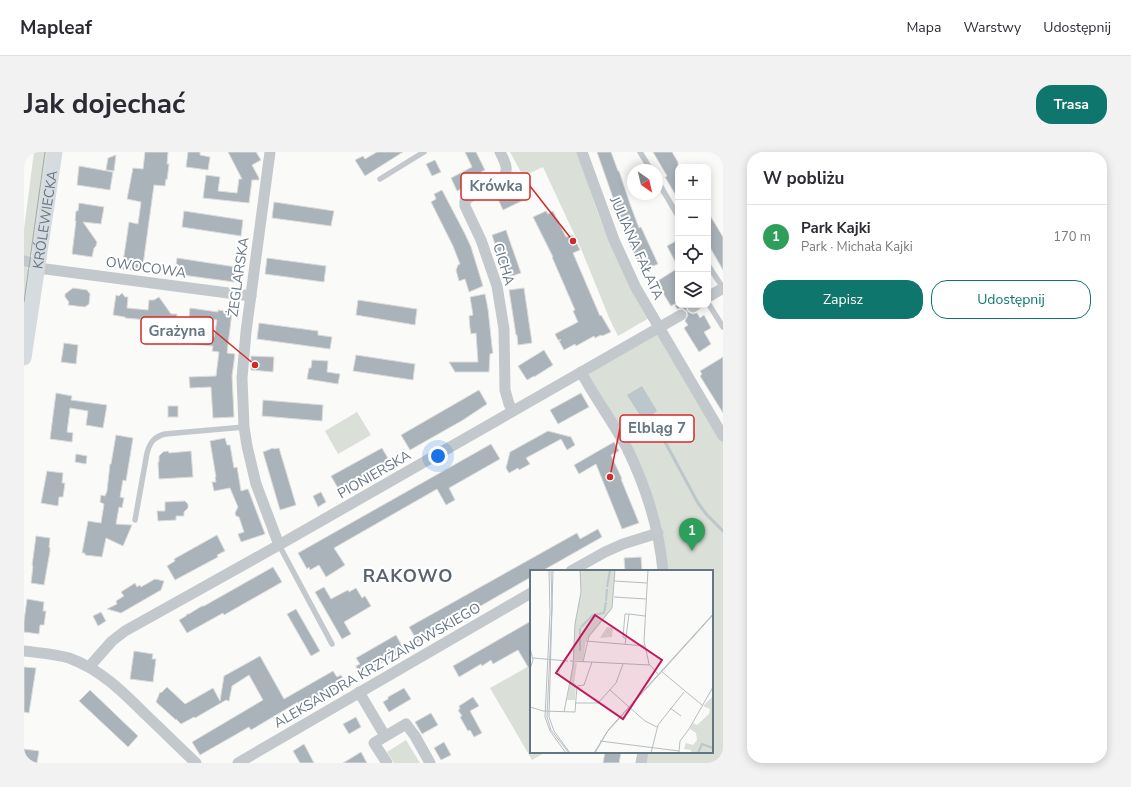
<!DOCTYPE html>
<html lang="pl">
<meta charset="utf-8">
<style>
body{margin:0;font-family:"Nunito Sans",sans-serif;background:#f2f2f3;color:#2b2b33}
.controls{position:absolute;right:12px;top:12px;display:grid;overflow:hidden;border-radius:8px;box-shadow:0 2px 10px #0003}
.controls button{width:36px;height:36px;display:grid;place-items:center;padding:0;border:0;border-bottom:1px solid #e1e1e2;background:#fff;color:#2b2b33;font:20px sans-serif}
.compass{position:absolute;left:603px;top:12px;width:36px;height:36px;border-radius:50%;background:#fff;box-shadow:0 2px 10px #0003;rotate:146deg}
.you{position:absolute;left:414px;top:304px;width:14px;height:14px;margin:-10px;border:3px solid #fff;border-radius:50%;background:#1a73e8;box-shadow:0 0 0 6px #1a73e833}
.badge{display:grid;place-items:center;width:26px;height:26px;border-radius:50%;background:#0f766e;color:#fff;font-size:13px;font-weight:700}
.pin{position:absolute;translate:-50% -33px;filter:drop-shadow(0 1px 2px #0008)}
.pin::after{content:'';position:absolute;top:21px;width:14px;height:12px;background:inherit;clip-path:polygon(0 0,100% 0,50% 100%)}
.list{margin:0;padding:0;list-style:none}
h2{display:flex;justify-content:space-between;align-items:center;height:52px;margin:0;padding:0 16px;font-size:17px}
h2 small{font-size:13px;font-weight:400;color:#7c7c81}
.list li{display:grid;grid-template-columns:26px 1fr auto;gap:12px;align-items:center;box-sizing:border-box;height:64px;padding:0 16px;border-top:1px solid #e1e1e2}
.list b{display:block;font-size:15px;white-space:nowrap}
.list p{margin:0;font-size:13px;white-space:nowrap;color:#7c7c81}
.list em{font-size:13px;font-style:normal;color:#7c7c81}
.actions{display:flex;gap:8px;padding:12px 16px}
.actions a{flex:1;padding:9px 0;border:1px solid #0f766e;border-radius:16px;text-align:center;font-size:14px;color:#0f766e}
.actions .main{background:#0f766e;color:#fff}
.icon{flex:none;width:22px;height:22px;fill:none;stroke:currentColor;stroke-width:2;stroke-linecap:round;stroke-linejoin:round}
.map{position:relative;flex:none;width:699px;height:611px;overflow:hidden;border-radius:16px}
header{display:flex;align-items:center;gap:24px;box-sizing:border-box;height:56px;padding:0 20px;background:#fff;border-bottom:1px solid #e1e1e2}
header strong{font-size:19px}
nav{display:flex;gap:22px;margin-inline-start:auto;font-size:14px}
.intro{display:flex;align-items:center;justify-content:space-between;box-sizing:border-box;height:96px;padding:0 24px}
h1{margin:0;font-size:28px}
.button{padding:10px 18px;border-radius:16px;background:#0f766e;color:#fff;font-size:14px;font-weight:700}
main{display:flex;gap:24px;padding:0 24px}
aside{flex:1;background:#fff;border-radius:16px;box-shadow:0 2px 10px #0003}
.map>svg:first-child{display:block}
</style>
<header>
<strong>Mapleaf</strong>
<nav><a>Mapa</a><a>Warstwy</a><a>Udostępnij</a></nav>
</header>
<div class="intro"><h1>Jak dojechać</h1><a class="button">Trasa</a></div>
<main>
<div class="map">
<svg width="699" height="611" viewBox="0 0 699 611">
<rect width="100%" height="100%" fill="#fafaf8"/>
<g fill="#dadfd7">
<polygon points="10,0 24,0 8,103 0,106 0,77"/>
<polygon points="486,0 553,0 575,64 586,90 625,166 594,184 586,168 558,99 519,15 499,24"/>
<polygon points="0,114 6,118 0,167"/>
<polygon points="638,180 699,284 699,611 617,611 619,600 688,600 688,419 639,419 618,330 560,224"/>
<polygon points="333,260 347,283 314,302 301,279"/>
<polygon points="507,513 507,600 522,600 508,608 466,536"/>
<polygon points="382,588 396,611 370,611 363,600"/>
</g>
<polygon fill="#bbc7cb" points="618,234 633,259 629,262 631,267 626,270 623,265 619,268 603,243"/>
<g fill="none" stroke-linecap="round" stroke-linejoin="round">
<polyline stroke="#bbc7cb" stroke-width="3" points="633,275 674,351 683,363 699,379"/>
</g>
<g fill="#aab3b9" stroke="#dcdcda">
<polygon points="121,0 144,0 143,12 145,12 143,28 142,27 141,34 130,33 119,113 117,113 116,119 98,117 105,70 114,72 117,50 103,47 109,16 119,17"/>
<polygon points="164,0 176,0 176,3 186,5 184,18 162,15"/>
<polygon points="204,0 232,0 237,8 228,13 235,26 235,28 228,28 225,51 179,46 182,23 196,25 194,39 213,41 215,27 218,27"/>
<polygon points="353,0 379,0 341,24 331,8 339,4 341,7"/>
<polygon points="441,0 452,0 461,18 457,20 460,26 433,39 427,26 448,15"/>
<polygon points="573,0 587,0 594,19 595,19 606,52 615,76 617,75 634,112 619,118 616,112 615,113 606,93 607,93 596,66"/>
<polygon points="629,0 648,0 654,10 654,47 641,25 643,24"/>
<polygon points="92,3 90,19 82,18 84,6"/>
<polygon points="411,8 417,20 408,24 402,12"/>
<polygon points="55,14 89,20 86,38 53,33"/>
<polygon points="493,31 499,32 506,45 479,58 473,45 474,42 477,40 480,41 492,35"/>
<polygon points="418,38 441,82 447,95 459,134 445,140 441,127 435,129 432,118 434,113 436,112 429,94 407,50 412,47 410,42"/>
<polygon points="250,50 310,59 307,74 248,66"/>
<polygon points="55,51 80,55 77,72 59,70 73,90 72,94 70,96 68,105 48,102 52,69 51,69 52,59 54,59"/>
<polygon points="160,59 219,68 217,84 158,75"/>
<polygon points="522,59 524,62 529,59 542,85 549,83 556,98 549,101 576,164 577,163 587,180 578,184 577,183 571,186 570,184 552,194 551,192 540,198 535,189 537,188 534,188 531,182 554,170 549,159 551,158 528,105 529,105 509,65"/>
<polygon points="684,60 699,85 699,118 684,92"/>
<polygon points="482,78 497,121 482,126 468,83"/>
<polygon points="652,89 654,94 654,115 643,94"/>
<polygon points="153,106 212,115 210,130 151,122"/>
<polygon points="243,106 302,114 300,130 241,122"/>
<polygon points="654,116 654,150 647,154 632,130"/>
<polygon points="49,136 63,138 66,142 65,152 61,155 44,153 45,150 41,145 41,142"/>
<polygon points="500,136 508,191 494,193 493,183 492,183 485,138"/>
<polygon points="98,141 101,145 104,145 103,156 124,158 125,148 130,148 135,145 147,162 153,162 152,173 136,171 136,169 101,166 101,165 89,163 92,143 95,144"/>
<polygon points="461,142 464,157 468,195 469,201 466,202 465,220 431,220 425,210 454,210 452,181 447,182 446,176 445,164 449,163 446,145"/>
<polygon points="334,148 393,157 391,173 332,163"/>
<polygon points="651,153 662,153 663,159 666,161 669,162 673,161 676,166 680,163 687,176 680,180 687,192 675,200 660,176 664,173 661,169 664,163 663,160 660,157 657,156 653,157"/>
<polygon points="166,156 194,160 194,158 208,160 203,201 211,202 208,224 210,265 189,266 187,235 166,236 165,225 192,224 195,200 188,199 189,194 166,192 167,182 190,185 193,168 177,167 176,170 169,170 169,166 165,165"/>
<polygon points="235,171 294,179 294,183 308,185 306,197 233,187"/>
<polygon points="40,191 54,193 52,212 37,210"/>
<polygon points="520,198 529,213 510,225 510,224 503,228 494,214"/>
<polygon points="332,203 391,212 389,228 329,219"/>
<polygon points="227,204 250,205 249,220 227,218"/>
<polygon points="699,205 699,261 676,224 678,222 676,219"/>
<polygon points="288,208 304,209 303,220 316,222 314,232 283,227 285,216 287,216"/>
<polygon points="455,238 463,252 439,268 386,298 377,283"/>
<polygon points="32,241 48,244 47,248 83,253 79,276 62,273 64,259 46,256 43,280 49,281 48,290 26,287"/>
<polygon points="557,241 565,255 534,272 526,258"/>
<polygon points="239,248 299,253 298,269 238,264"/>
<rect x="144" y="254" width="10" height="11"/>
<polygon points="524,279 547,285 551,293 543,298 537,287 502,306 506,312 495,318 494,316 485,321 482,316 486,300"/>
<polygon points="92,283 109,286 102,329 99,328 96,345 100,346 98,356 95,355 92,372 108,373 99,394 82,386 78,405 61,403 61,401 58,401 64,369 77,371 80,352 76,350 77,343 81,344 83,339 86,312 87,312"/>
<polygon points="201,286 203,293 206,293 210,316 213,315 217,339 224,337 241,382 217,390 214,382 220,380 215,365 212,364 211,361 214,355 206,336 190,339 188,330 192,330 191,325 192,325 186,289"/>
<polygon points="590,290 595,299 587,303 598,327 597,327 615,371 598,377 572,312 555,322 550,313"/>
<polygon points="467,292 476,307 425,336 431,348 422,353 413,337 310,396 321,413 302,425 295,413 286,418 285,415 283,417 274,401"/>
<polygon points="249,296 250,297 255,296 272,353 256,358 239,300"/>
<polygon points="358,296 366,310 315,338 307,324"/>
<polygon points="144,299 145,301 167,299 169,325 135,327 134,310 135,310 135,304 139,300"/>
<polygon points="52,302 63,304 62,312 51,310"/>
<polygon points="23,319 39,321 38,331 41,331 39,345 35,345 34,354 17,351"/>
<polygon points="297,340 302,350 294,355 289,344"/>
<polygon points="161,349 164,352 164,356 160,360 160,364 152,364 152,368 134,369 133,359 141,359 141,350"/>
<polygon points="574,377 578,385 518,419 507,419 507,425 394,490 385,475 553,381 556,387"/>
<polygon points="193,383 201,399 193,403 194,405 151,428 143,414 151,409 150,407"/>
<polygon points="12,384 26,386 25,395 26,396 26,399 20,433 7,431 9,414 8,414"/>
<polygon points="617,405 618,419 601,419 600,406"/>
<polygon points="249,415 258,430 200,463 199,461 163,481 155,468 162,464 163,462 165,462 178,454 180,454"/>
<polygon points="131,427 140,429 137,438 97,461 83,457 93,452 92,449 100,444 97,440 111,431 113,435 116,433 117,435"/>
<polygon points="300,435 307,447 324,438 325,440 332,436 338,446 341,444 347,454 320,470 327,482 318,487 291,440"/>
<polygon points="3,447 20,450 19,459 22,459 20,473 16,473 15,482 0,480 0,469"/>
<polygon points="272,457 296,499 287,504 263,462"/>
<polygon points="77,460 82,469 74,474 69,464"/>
<polygon points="507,469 507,520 494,498 469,512 467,508 458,514 457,512 435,525 429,514"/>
<polygon points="372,483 380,498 336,523 332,514 336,512 332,506"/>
<polygon points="110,499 129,502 128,507 132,507 129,530 106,527"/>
<polygon points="236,504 260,547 309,519 313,525 317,523 322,531 278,556 274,550 227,578 225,575 176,603 168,590 239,548 225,523 208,534 205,549 202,548 171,566 170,565 157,572 152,567 152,568 132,550 136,540 137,541 143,535 161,552 189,536 196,549 200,524"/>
<polygon points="0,515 12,516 5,561 0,560"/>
<polygon points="380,536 387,547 365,560 359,550 364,547 364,545"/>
<polygon points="66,538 114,584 104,595 55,549"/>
<polygon points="449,545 455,554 446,559 458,581 450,585 446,578 444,579 436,565 438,564 434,558 436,557 435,554"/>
<polygon points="407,561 414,573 398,582 391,570"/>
<polygon points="332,565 337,575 325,582 319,572"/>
<polygon points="420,590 427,603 417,608 410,596"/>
<polygon points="280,592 290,611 276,611 269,599"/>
<polygon points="0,597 15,599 13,611 0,611"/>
<polygon points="337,600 343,611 319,611"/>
<polygon points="581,600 597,601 595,611 579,611"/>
</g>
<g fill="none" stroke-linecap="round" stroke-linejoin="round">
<g stroke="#c3c8cc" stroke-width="5.5">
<polyline points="616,0 627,18"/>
<polyline points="356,27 400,0"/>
<polyline points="633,28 654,64"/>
<polyline points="684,113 699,136"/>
<polyline points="684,151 699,175"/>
<path d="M111,368L123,301C126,290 130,285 141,282L220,275"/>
<polyline points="255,393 308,492"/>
</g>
<g stroke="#c3c8cc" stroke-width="11">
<polyline points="246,0 222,180 218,226 220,275 223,294 232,332 255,393"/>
<path d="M476,0C481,10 486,18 478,28L444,46L441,49V54L457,88L473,134L480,177L481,238L485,252L489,259"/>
<polyline points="558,0 590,88 612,136 699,284"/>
<polyline points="0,109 14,112"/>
<polyline points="14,116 227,144"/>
<polyline points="684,145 699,136"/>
<polyline points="669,155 672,153"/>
<path d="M557,220C571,246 589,270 603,296C622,335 635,376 639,419"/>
<polyline points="547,419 581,400 599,392 634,381"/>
<path d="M0,499C15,501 31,502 45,506C76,517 99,540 121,562C138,578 155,595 172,611"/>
<polyline points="65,515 88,489 101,479 255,393 657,163"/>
<polyline points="335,540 361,584"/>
<polyline points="214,611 507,441"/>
<polyline points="363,611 350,591 382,572 391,584 406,611"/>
<polyline points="617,611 619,600"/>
</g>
<path stroke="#d6dbdf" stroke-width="15" id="s1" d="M0,206L31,0"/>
<polyline stroke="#a2aab0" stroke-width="1" points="0,150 21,0"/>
</g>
<g text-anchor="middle" stroke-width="4" stroke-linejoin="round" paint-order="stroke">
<g font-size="14" fill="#657683" stroke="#fff">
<text dy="5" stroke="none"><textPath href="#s1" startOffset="140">KRÓLEWIECKA</textPath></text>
<text transform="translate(613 96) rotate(66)" y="5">JULIANA FAŁATA</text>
<text transform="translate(480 112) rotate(73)" y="5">CICHA</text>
<text transform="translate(122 115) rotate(8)" y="5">OWOCOWA</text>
<text transform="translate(214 125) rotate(-82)" y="5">ŻEGLARSKA</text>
<text transform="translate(350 322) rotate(-30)" y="5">PIONIERSKA</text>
<text transform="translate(353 513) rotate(-30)" y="5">ALEKSANDRA KRZYŻANOWSKIEGO</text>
</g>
<g font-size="18" font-weight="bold" letter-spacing="1" fill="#57646e" stroke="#fff">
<text x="384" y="430">RAKOWO</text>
</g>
</g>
<g transform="translate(506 418)">
<rect width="183" height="183" fill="#fafaf8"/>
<path d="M50,0H85L82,39L56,71L53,91L43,90L45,53L51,22ZM77,57L83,58L82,67L70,68ZM43,92L47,93L44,113L46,114L45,130H37ZM183,126V183H161V180L154,179L156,173L163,175L167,170L166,163L160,159L163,153L167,155L179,144L180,139L173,136Z" fill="#dadfd7"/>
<path fill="none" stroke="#bbc7cb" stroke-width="2" d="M77,17L80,0M76,31L77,19M51,57L63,45L74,43L76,32M50,81V58M168,183L172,174L183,178"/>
<path fill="none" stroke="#b5bdc2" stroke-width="1" d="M19,0L20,43L15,147L20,161L36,183M21,0L22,37L17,147L21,160L39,183M23,0L19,147L24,161L40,183M118,0L114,71L119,94L128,104M84,11L117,13M84,27L116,29M99,44L115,46M56,71L115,76M95,75L99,44H95L93,67L96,69M0,78L3,90L0,99M3,88L38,91M40,91L120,95M53,92L59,66L82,38L85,0M131,101L172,135M80,120L99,137M45,133H68L86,113L93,94M0,137L13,141L45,142L47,116L54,115L62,92M99,137L115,151L127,157M140,138L151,146M34,142L43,96L45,54L51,22L50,0M70,171L149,181M149,182L150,171L159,159L183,117M64,183L79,159L183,44M65,183L77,162L183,45M121,183L128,155L154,122"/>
<path fill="#c2185b" fill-opacity="0.15" stroke="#c2185b" stroke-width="2" d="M65,45L132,90L93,149L26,103Z"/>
<rect width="183" height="183" fill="none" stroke="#657683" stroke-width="2"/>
</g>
<path fill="none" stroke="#d62828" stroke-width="1.5" d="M549 89L506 34M231 213L189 178M586 325L596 276"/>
<g fill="#d62828" stroke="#fff" stroke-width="1.5">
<circle cx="549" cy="89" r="4"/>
<circle cx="231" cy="213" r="4"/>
<circle cx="586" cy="325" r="4"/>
</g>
<g fill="#fff" stroke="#d62828" stroke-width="1.5">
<rect x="437" y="21" width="69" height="27" rx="4"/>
<rect x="117" y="165" width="72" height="27" rx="4"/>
<rect x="596" y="263" width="74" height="27" rx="4"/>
</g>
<g font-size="15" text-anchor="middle" font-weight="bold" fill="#657683">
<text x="472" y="39">Krówka</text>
<text x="153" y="184">Grażyna</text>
<text x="633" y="281">Elbląg 7</text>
</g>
</svg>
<div class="controls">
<button>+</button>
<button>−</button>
<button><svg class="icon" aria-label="locate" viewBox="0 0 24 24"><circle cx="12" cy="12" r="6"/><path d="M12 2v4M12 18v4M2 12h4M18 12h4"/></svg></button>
<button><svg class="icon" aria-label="layers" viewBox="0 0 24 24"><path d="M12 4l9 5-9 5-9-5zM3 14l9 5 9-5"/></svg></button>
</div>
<svg class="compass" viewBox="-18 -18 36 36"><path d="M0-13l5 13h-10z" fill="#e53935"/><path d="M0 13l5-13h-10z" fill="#7c7c81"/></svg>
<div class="you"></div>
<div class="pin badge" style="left:668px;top:399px;background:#2e9e5b">1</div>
</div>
<aside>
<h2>W pobliżu<small></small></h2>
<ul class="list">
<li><span class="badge" style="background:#2e9e5b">1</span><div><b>Park Kajki</b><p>Park · Michała Kajki</p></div><em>170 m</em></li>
</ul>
<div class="actions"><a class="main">Zapisz</a><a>Udostępnij</a></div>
</aside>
</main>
